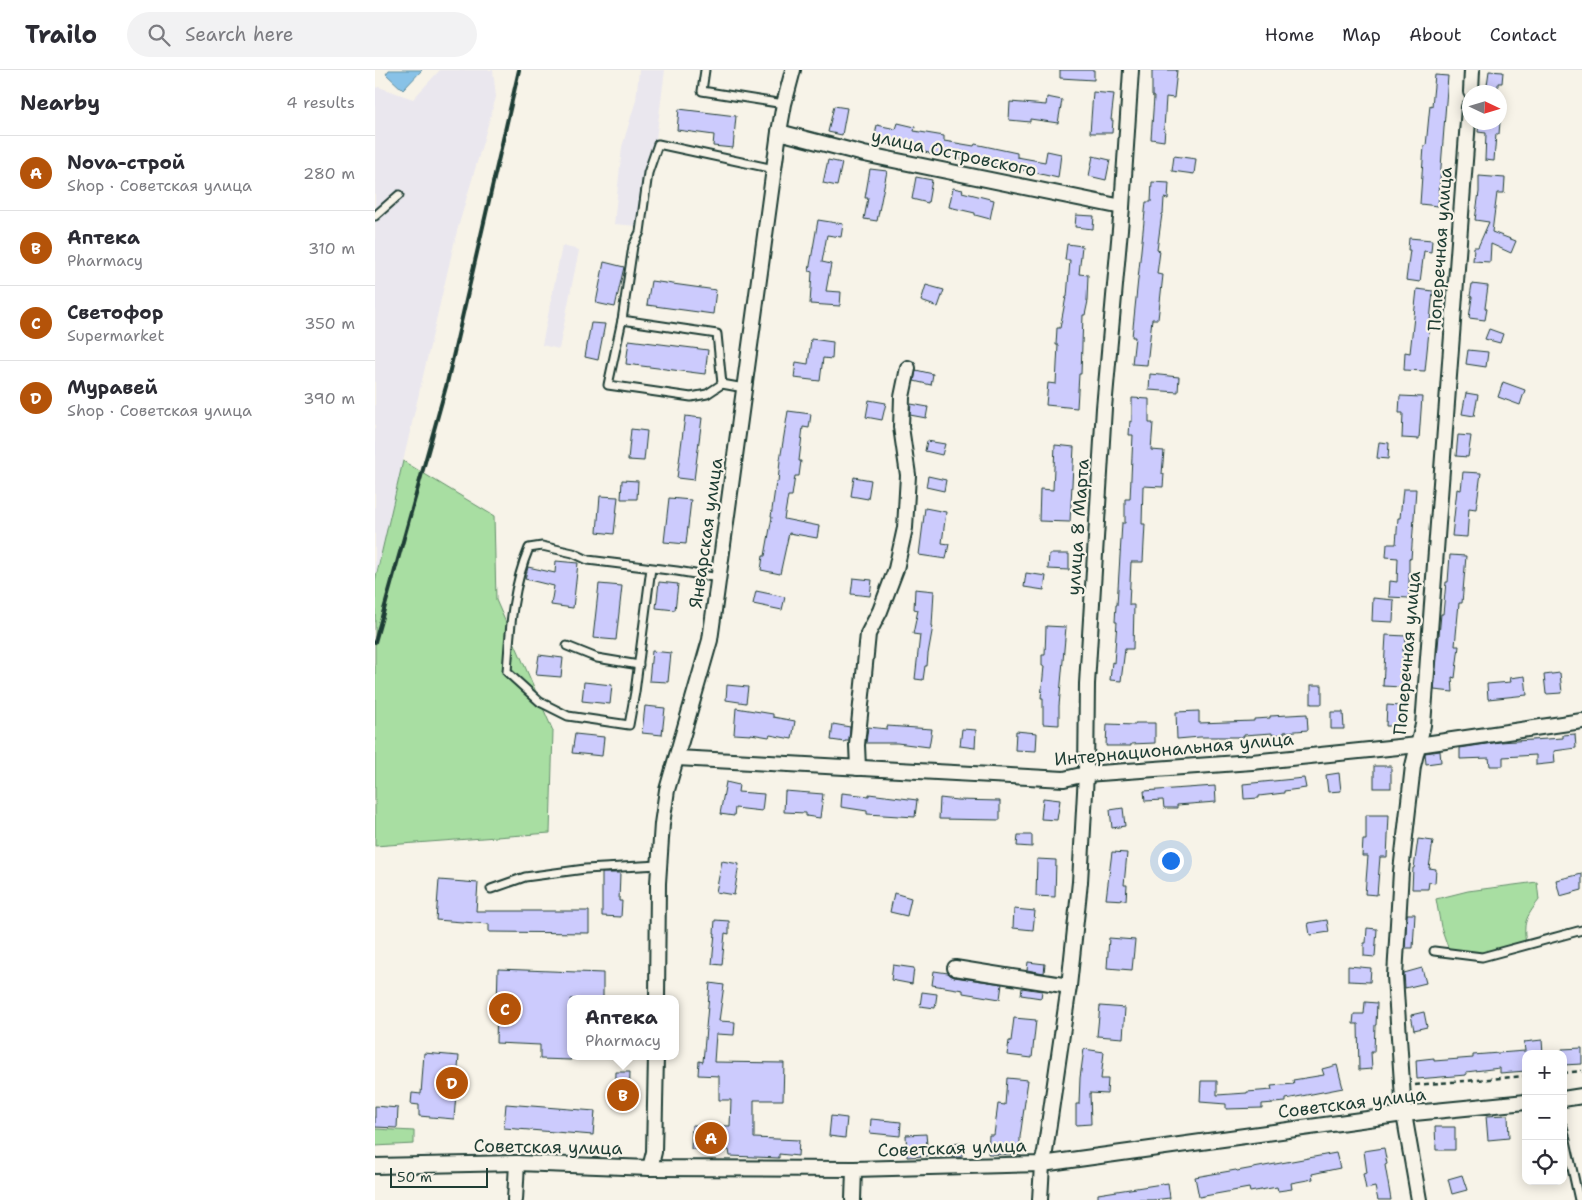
<!DOCTYPE html>
<meta charset="utf-8">
<style>
body{margin:0;font-family:"Shantell Sans",sans-serif;background:#f2f2f3;color:#2b2b33}
.controls{position:absolute;right:15px;bottom:15px;display:grid;overflow:hidden;border-radius:10px;box-shadow:0 2px 12px #0003}
.controls button{width:45px;height:45px;display:grid;place-items:center;padding:0;border:0;border-bottom:1px solid #e1e1e2;background:#fff;color:#2b2b33;font:25px sans-serif}
.compass{position:absolute;left:1087px;top:15px;width:45px;height:45px;border-radius:50%;background:#fff;box-shadow:0 2px 12px #0003;rotate:94deg}
.scale{position:absolute;left:15px;bottom:12px;width:98px;box-sizing:border-box;padding-left:5px;border:2px solid #1f3d34;border-top:0;font-size:14px;line-height:18px;white-space:nowrap;color:#1f3d34;-webkit-text-stroke:4px #f7f3e8;paint-order:stroke}
.you{position:absolute;left:795px;top:790px;width:18px;height:18px;margin:-12px;border:4px solid #fff;border-radius:50%;background:#1a73e8;box-shadow:0 0 0 8px #1a73e833}
.badge{display:grid;place-items:center;width:32px;height:32px;border-radius:50%;background:#b45309;color:#fff;font-size:16px;font-weight:700}
.pin{position:absolute;translate:-50% -50%;border:2px solid #fff;box-shadow:0 1px 5px #0006}
.popup{position:absolute;left:192px;top:925px;width:112px;height:65px;box-sizing:border-box;display:grid;place-content:center;border-radius:10px;background:#fff;filter:drop-shadow(0 1px 4px #0005);font-size:16px;white-space:nowrap;color:#7c7c81}
.popup b{font-size:19px;color:#2b2b33}
.popup::after{content:'';position:absolute;left:50%;top:100%;margin-left:-10px;border:10px solid transparent;border-top-color:#fff}
.list{margin:0;padding:0;list-style:none}
h2{display:flex;justify-content:space-between;align-items:center;height:65px;margin:0;padding:0 20px;font-size:21px}
h2 small{font-size:16px;font-weight:400;color:#7c7c81}
.list li{display:grid;grid-template-columns:32px 1fr auto;gap:15px;align-items:center;box-sizing:border-box;height:75px;padding:0 20px;border-top:1px solid #e1e1e2}
.list b{display:block;font-size:19px;white-space:nowrap}
.list p{margin:0;font-size:16px;white-space:nowrap;color:#7c7c81}
.list em{font-size:16px;font-style:normal;color:#7c7c81}
.icon{flex:none;width:28px;height:28px;fill:none;stroke:currentColor;stroke-width:2;stroke-linecap:round;stroke-linejoin:round}
.map{position:relative;flex:none;width:1207px;height:1130px;overflow:hidden}
header{display:flex;align-items:center;gap:30px;box-sizing:border-box;height:70px;padding:0 25px;background:#fff;border-bottom:1px solid #e1e1e2}
header strong{font-size:24px}
nav{display:flex;gap:28px;margin-inline-start:auto;font-size:18px}
.search{width:350px;height:45px;background:#f2f2f3;display:flex;align-items:center;gap:12px;box-sizing:border-box;padding:0 18px;border-radius:28px;color:#7c7c81;font-size:19px}
main{display:flex}
aside{flex:1;background:#fff}
.map>svg:first-child{display:block}
</style>
<header>
<strong>Trailo</strong>
<div class="search"><svg class="icon" aria-label="search" viewBox="0 0 24 24"><circle cx="10" cy="10" r="6"/><path d="M15 15l6 6"/></svg>Search here</div>
<nav><a>Home</a><a>Map</a><a>About</a><a>Contact</a></nav>
</header>
<main>
<aside>
<h2>Nearby<small>4 results</small></h2>
<ul class="list">
<li><span class="badge">A</span><div><b>Nova-строй</b><p>Shop · Советская улица</p></div><em>280 m</em></li>
<li><span class="badge">B</span><div><b>Аптека</b><p>Pharmacy</p></div><em>310 m</em></li>
<li><span class="badge">C</span><div><b>Светофор</b><p>Supermarket</p></div><em>350 m</em></li>
<li><span class="badge">D</span><div><b>Муравей</b><p>Shop · Советская улица</p></div><em>390 m</em></li>
</ul>
</aside>
<div class="map">
<svg width="1207" height="1130" viewBox="0 0 1207 1130">
<rect width="100%" height="100%" fill="#f7f3e8"/>
<filter id="ink" filterUnits="userSpaceOnUse"><feTurbulence type="fractalNoise" baseFrequency=".02" numOctaves="2"/><feDisplacementMap in="SourceGraphic" scale="10" xChannelSelector="R" yChannelSelector="G"/><feConvolveMatrix kernelMatrix="1 2 1 2 8 2 1 2 1" color-interpolation-filters="sRGB"/></filter>
<g filter="url(#ink)">
<g fill="#eae7ee">
<polygon points="65,0 118,0 121,27 82,161 0,511 0,18 4,17 38,29"/>
<polygon points="264,0 290,0 281,69 273,86 262,156 239,154 247,77 261,30"/>
<polygon points="187,176 204,180 184,279 167,275"/>
</g>
<g fill="#a8dea2" stroke="#648e6b">
<polygon points="28,391 119,446 121,530 178,661 175,763 0,776 0,511"/>
<path d="M1162,812L1164,830C1150,849 1148,852 1151,875L1107,887L1075,883L1066,857L1061,829L1093,821Z"/>
<polygon points="0,1059 39,1061 39,1074 0,1076"/>
</g>
<polygon fill="#88c2e7" stroke="#5e8d9f" points="14,0 47,0 28,20 11,4"/>
<g fill="#cccbfd" stroke="#1f3d34">
<polygon points="685,0 719,0 719,10 685,8"/>
<polygon points="777,0 802,0 799,28 791,27 789,59 790,59 789,71 776,69 779,27 777,26"/>
<polygon points="1114,1 1128,2 1127,13 1123,13 1123,22 1111,22"/>
<polygon points="1060,5 1073,6 1063,136 1045,134 1049,76 1051,76 1055,35 1057,36"/>
<polygon points="718,22 739,24 736,50 738,50 737,63 715,63"/>
<polygon points="672,27 687,30 683,53 655,49 655,52 634,50 635,32 671,35"/>
<polygon points="459,36 472,38 467,65 453,62"/>
<polygon points="304,39 361,46 358,78 338,76 339,65 302,60"/>
<polygon points="1104,52 1125,52 1124,64 1121,64 1119,91 1110,90 1111,63 1103,62"/>
<polygon points="523,53 540,57 539,61 569,66 569,71 599,76 600,74 642,83 642,87 670,92 672,81 686,84 683,108 630,96 554,84 554,83 499,71 502,55 521,59"/>
<polygon points="718,86 735,90 731,110 714,106"/>
<polygon points="799,86 821,89 819,104 797,101"/>
<polygon points="453,90 467,93 462,116 448,113"/>
<polygon points="495,99 512,101 502,151 489,149 493,128 490,128"/>
<polygon points="1104,106 1130,108 1129,123 1122,123 1117,162 1141,171 1136,183 1116,174 1115,192 1098,191 1099,177 1103,177 1114,152 1100,150 1104,122"/>
<polygon points="541,107 557,110 553,133 537,129"/>
<polygon points="777,112 794,113 793,129 789,128 788,144 787,144 782,180 785,181 782,204 788,205 785,232 783,249 777,249 772,295 757,294 760,267 757,267 771,132 776,132"/>
<polygon points="578,118 588,120 587,122 619,130 615,149 600,145 600,143 574,137"/>
<polygon points="701,145 719,146 718,159 700,157"/>
<polygon points="443,150 468,154 466,167 452,165 447,192 456,194 451,221 466,222 465,236 435,234 437,202 434,201"/>
<polygon points="1034,168 1057,170 1056,182 1049,181 1045,212 1031,210 1035,180 1033,180"/>
<polygon points="692,174 707,176 704,204 713,205 712,231 713,231 710,245 708,245 706,304 704,304 702,338 671,335 673,313 681,314 683,275 681,275 682,258 685,258 691,227 692,227 695,190 690,190"/>
<polygon points="229,192 249,197 240,237 221,233"/>
<polygon points="276,211 341,220 338,244 272,235"/>
<polygon points="1097,214 1113,216 1110,238 1112,239 1110,250 1094,248 1097,227 1095,226"/>
<polygon points="551,215 569,220 563,237 546,231"/>
<polygon points="1042,219 1058,221 1050,301 1029,300 1030,282 1035,283"/>
<polygon points="216,253 230,254 223,290 210,287"/>
<polygon points="1114,259 1128,264 1125,273 1110,269"/>
<polygon points="436,269 458,272 457,289 448,288 445,311 419,308 421,292 433,294"/>
<polygon points="254,270 333,280 330,304 251,294"/>
<polygon points="1093,280 1113,282 1111,297 1091,294"/>
<polygon points="541,300 558,304 556,315 539,311"/>
<polygon points="775,304 804,307 803,322 774,320"/>
<polygon points="1128,312 1150,320 1145,335 1123,327"/>
<polygon points="1091,323 1103,325 1099,346 1087,344"/>
<polygon points="1025,326 1047,327 1044,369 1027,368 1028,343 1024,343"/>
<polygon points="757,328 774,329 774,353 778,353 776,380 789,381 787,404 789,404 788,417 768,416 767,454 770,454 768,492 756,492 754,535 759,535 758,579 750,579 746,611 735,610 737,592 739,593 742,552 740,552 741,535 742,535 747,453 750,453 750,429 755,429 758,365 754,365 755,351 757,352"/>
<polygon points="494,330 511,333 507,350 491,347"/>
<polygon points="536,334 553,337 551,348 535,345"/>
<polygon points="413,341 436,344 434,358 428,357 424,391 426,391 424,406 420,406 417,426 413,426 409,449 444,456 442,468 414,463 405,504 386,500 388,486 390,486 397,447 396,447 401,412 403,412 405,390"/>
<polygon points="310,346 327,348 319,410 302,408"/>
<polygon points="256,359 272,361 269,391 253,390"/>
<polygon points="1083,365 1096,366 1093,387 1081,386"/>
<polygon points="552,371 570,374 567,385 550,381"/>
<polygon points="1004,372 1014,373 1013,389 1002,388"/>
<polygon points="680,375 699,377 695,452 664,451 665,419 678,420"/>
<polygon points="1088,402 1106,403 1101,439 1094,438 1092,467 1077,466 1082,419 1086,420"/>
<polygon points="553,406 571,410 569,421 551,417"/>
<polygon points="479,407 496,410 493,429 476,426"/>
<polygon points="247,410 263,411 262,429 246,429"/>
<polygon points="1028,419 1041,419 1036,489 1034,488 1034,528 1014,527 1015,511 1022,512 1023,488 1011,487 1012,474 1021,474 1023,448 1025,448"/>
<polygon points="225,426 243,427 239,464 222,462"/>
<polygon points="294,428 316,430 311,474 289,472"/>
<polygon points="550,438 571,442 567,473 574,474 571,489 544,485"/>
<polygon points="674,484 694,484 694,500 673,499"/>
<polygon points="1075,485 1091,486 1087,533 1084,533 1080,576 1084,576 1080,608 1077,607 1078,622 1059,620 1066,544 1068,544 1071,512 1073,512"/>
<polygon points="181,491 203,493 198,538 176,535 179,516 150,509 153,497 180,503"/>
<polygon points="651,503 671,506 669,520 649,517"/>
<polygon points="478,508 497,510 495,526 476,524"/>
<polygon points="284,512 303,514 300,540 281,538"/>
<polygon points="224,514 247,516 241,570 218,568"/>
<polygon points="540,519 559,521 557,556 558,556 553,584 552,596 550,596 548,610 540,609 545,565 538,564 543,540 539,539"/>
<polygon points="381,521 410,527 407,540 378,534"/>
<polygon points="998,528 1019,530 1018,552 997,551"/>
<polygon points="671,556 691,557 684,636 684,655 668,654 668,628 666,628 669,596 667,596 667,585 670,585"/>
<polygon points="1011,565 1031,566 1030,580 1028,579 1027,617 1008,616"/>
<polygon points="277,581 296,583 293,612 274,611"/>
<polygon points="164,585 188,588 186,607 161,605"/>
<polygon points="1185,603 1187,623 1171,624 1169,605"/>
<polygon points="1150,606 1152,625 1113,629 1112,614 1136,612 1135,608"/>
<polygon points="209,612 237,615 235,634 207,631"/>
<polygon points="352,615 373,617 371,633 351,630"/>
<rect x="936" y="615" width="11" height="19"/>
<polygon points="1012,635 1026,636 1025,656 1011,656"/>
<polygon points="270,636 290,638 287,665 267,663"/>
<polygon points="361,638 398,644 398,647 420,651 417,669 395,665 394,667 376,664 376,665 359,664"/>
<polygon points="824,641 824,653 879,651 879,649 895,648 895,646 932,644 933,660 909,662 909,664 897,665 897,663 869,665 869,667 825,667 802,669 801,642"/>
<polygon points="956,642 968,642 969,659 956,659"/>
<polygon points="760,653 780,653 780,673 756,674 756,676 731,676 732,654 760,655"/>
<polygon points="458,654 475,657 474,671 470,671 470,672 456,670"/>
<polygon points="512,656 557,659 554,677 522,673 491,673 493,657 512,659"/>
<polygon points="587,659 601,660 600,678 585,676"/>
<polygon points="641,661 662,663 661,681 640,680"/>
<polygon points="200,664 229,667 227,686 197,683"/>
<polygon points="1200,664 1201,678 1179,681 1180,693 1161,695 1161,685 1128,687 1128,696 1115,696 1114,688 1085,689 1085,678 1125,672 1188,668 1188,665"/>
<polygon points="1065,681 1066,692 1051,694 1050,683"/>
<rect x="999" y="696" width="17" height="22"/>
<polygon points="964,703 966,721 953,722 951,705"/>
<polygon points="929,708 931,718 909,721 909,723 884,726 884,728 869,729 868,714"/>
<polygon points="351,712 364,715 363,722 389,724 387,741 360,738 359,746 345,744"/>
<polygon points="840,716 841,732 802,735 802,738 789,738 788,730 770,731 769,721"/>
<polygon points="410,721 448,724 445,748 431,746 431,743 409,742"/>
<polygon points="467,723 494,726 494,724 542,730 540,747 492,744 492,741 466,737"/>
<polygon points="565,728 582,730 625,731 625,750 564,749"/>
<polygon points="668,728 685,730 682,750 666,749"/>
<polygon points="748,738 750,756 737,758 735,740"/>
<polygon points="991,745 1014,745 1012,787 1005,787 1002,825 990,824 993,786 987,786 988,770 991,770"/>
<polygon points="643,765 657,765 657,777 642,776"/>
<polygon points="1043,769 1058,771 1054,798 1061,799 1060,813 1054,812 1053,819 1037,819 1038,798 1039,798"/>
<polygon points="737,782 752,783 749,815 752,815 751,830 731,829"/>
<polygon points="662,789 681,790 680,827 661,826"/>
<polygon points="347,791 364,794 359,825 341,822"/>
<polygon points="227,803 245,803 244,831 247,831 246,847 227,846"/>
<polygon points="1207,804 1207,820 1185,826 1181,810"/>
<polygon points="64,810 103,813 101,841 214,841 214,863 114,862 114,854 61,850"/>
<polygon points="519,823 536,828 532,846 515,842"/>
<polygon points="639,839 660,841 658,860 638,858"/>
<polygon points="1032,844 1040,844 1038,878 1030,878"/>
<polygon points="340,850 354,851 354,864 350,863 347,895 337,894 340,863 339,863"/>
<polygon points="952,850 954,862 935,865 933,853"/>
<polygon points="992,858 1002,859 1000,887 989,886 989,873 991,873"/>
<polygon points="734,868 760,870 757,900 732,898"/>
<polygon points="653,892 670,894 669,903 652,900"/>
<polygon points="518,895 539,898 537,914 516,910"/>
<polygon points="973,896 996,898 995,912 973,911"/>
<polygon points="1047,898 1051,913 1030,918 1029,903"/>
<polygon points="123,899 228,903 228,929 196,929 196,990 165,989 165,975 121,973"/>
<polygon points="559,901 573,903 579,907 627,914 625,929 588,923 588,920 557,915"/>
<polygon points="335,913 349,915 344,951 360,952 359,965 341,964 339,992 409,993 408,1030 379,1030 379,1068 424,1070 423,1086 404,1084 404,1088 355,1086 354,1080 316,1079 317,1055 355,1056 356,1030 344,1030 344,1006 323,1005 324,991 328,992"/>
<polygon points="647,918 667,921 666,928 646,925"/>
<polygon points="547,922 562,924 560,938 545,936"/>
<polygon points="990,932 1002,933 1001,955 1000,955 999,982 996,982 997,999 984,1000 983,954 978,954 979,944 989,944"/>
<polygon points="725,936 750,938 748,968 722,966"/>
<polygon points="1049,942 1052,957 1039,960 1036,945"/>
<polygon points="639,948 661,950 657,988 632,985 634,971 636,971"/>
<polygon points="1167,970 1168,984 1151,984 1151,1001 1125,1003 1125,998 1091,1002 1091,1005 1042,1009 1041,990 1059,988 1059,991 1098,988 1098,985 1150,981 1149,972"/>
<polygon points="1207,978 1207,994 1188,995 1187,979"/>
<polygon points="709,979 729,982 726,1009 733,1009 732,1024 715,1023 716,1054 701,1055 701,1034 704,1034 705,1008"/>
<polygon points="49,983 84,986 79,1049 44,1046 44,1035 36,1034 37,1023 46,1024"/>
<polygon points="962,995 968,1018 911,1029 911,1032 887,1034 887,1038 851,1039 851,1034 825,1032 826,1011 842,1011 842,1025 872,1023 872,1022 897,1020 896,1016 919,1014 918,1010 949,1005 947,999"/>
<polygon points="241,1002 255,1002 254,1038 240,1038"/>
<polygon points="632,1008 653,1010 645,1067 645,1085 613,1084 614,1065 619,1065 623,1034 630,1035"/>
<polygon points="131,1034 220,1041 218,1065 129,1058"/>
<polygon points="0,1036 23,1038 22,1058 0,1057"/>
<polygon points="1133,1045 1134,1068 1113,1070 1111,1046"/>
<polygon points="456,1046 472,1048 470,1068 454,1066"/>
<polygon points="496,1049 526,1052 525,1066 495,1063"/>
<polygon points="1060,1057 1080,1057 1080,1080 1061,1080"/>
<polygon points="551,1064 553,1086 532,1087 531,1065"/>
<polygon points="587,1073 587,1087 577,1087 577,1074"/>
<polygon points="1009,1078 1012,1094 1010,1095 1016,1130 1003,1130 1000,1117 991,1119 988,1104 992,1103 989,1081"/>
<polygon points="961,1083 965,1098 937,1104 938,1109 916,1113 917,1119 903,1121 902,1117 875,1122 874,1118 824,1127 820,1107 861,1100 862,1101"/>
<polygon points="1087,1105 1092,1120 1077,1124 1073,1109"/>
<polygon points="793,1113 795,1128 778,1130 723,1130 723,1124"/>
</g>
<g fill="none" stroke-linecap="round" stroke-linejoin="round">
<g stroke="#1f3d34" stroke-width="11">
<g id="lane">
<polyline points="330,0 327,21 409,34"/>
<polyline points="0,146 24,125"/>
<polyline points="247,250 233,315 316,327 332,324 347,314"/>
<polyline points="369,318 347,314 342,264 247,250 258,176 265,162 273,103 283,74 399,99"/>
<path d="M276,498L260,622L254,655L193,646L165,632L132,602C135,560 137,518 154,478L167,476L198,483L213,490L302,501L344,508"/>
<polyline points="192,576 222,588 264,595"/>
<polyline points="116,819 150,807 210,799 284,795"/>
<polyline points="1059,881 1107,887 1207,860"/>
<polyline points="1188,1057 1204,1130"/>
</g>
</g>
<g stroke="#1f3d34" stroke-width="18">
<g id="street">
<polyline points="1096,22 1097,0"/>
<polyline points="404,62 489,84 747,137"/>
<polyline points="302,688 689,709 711,704 877,692 1043,675 1207,651"/>
<polyline points="483,698 482,675 493,564 505,541 521,499 530,458 533,405 526,357 527,327 533,298"/>
<polyline points="580,898 694,916"/>
<polyline points="282,929 283,813 287,754 292,720 335,570 404,62 409,34 418,0"/>
<polyline points="1188,1029 1207,1026"/>
<polyline points="0,1096 142,1093 275,1098 479,1099 667,1094 1029,1044 1151,1032"/>
<polyline points="275,1098 279,1082 281,986"/>
<polyline points="140,1130 142,1093"/>
<polyline points="478,1130 479,1099"/>
<polyline points="665,1130 667,1094 670,1082 694,916 705,812 711,704 712,614 729,338 747,137 756,0"/>
<polyline points="1044,1130 1029,1044 1020,906 1026,801 1038,696 1048,655 1094,37"/>
</g>
</g>
<g stroke="#1f3d34" stroke-width="2.5" stroke-dasharray="5 4" stroke-linecap="butt">
<polyline points="1188,1003 1207,1001"/>
<polyline points="1040,1015 1151,1006"/>
</g>
<use href="#lane" stroke="#f7f3e8" stroke-width="7"/>
<use href="#street" stroke="#f7f3e8" stroke-width="14"/>
<polyline stroke="#1f3d34" stroke-width="4" points="0,572 72,313 144,0"/>
</g>
</g>
<g text-anchor="middle" stroke-width="4.5" stroke-linejoin="round" paint-order="stroke">
<g font-size="18" fill="#1f3d34" stroke="#f7f3e8">
<text transform="translate(579 83) rotate(12)" y="6">улица Островского</text>
<text transform="translate(1065 179) rotate(-86)" y="6">Поперечная улица</text>
<text transform="translate(703 457) rotate(-86)" y="6">улица 8 Марта</text>
<text transform="translate(331 463) rotate(-82)" y="6">Январская улица</text>
<text transform="translate(1032 583) rotate(-85)" y="6">Поперечная улица</text>
<text transform="translate(799 679) rotate(-5)" y="6">Интернациональная улица</text>
<text transform="translate(977 1033) rotate(-7)" y="6">Советская улица</text>
<text transform="translate(173 1077) rotate(1)" y="6">Советская улица</text>
<text transform="translate(577 1078) rotate(-2)" y="6">Советская улица</text>
</g>
</g>
</svg>
<div class="controls">
<button>+</button>
<button>−</button>
<button><svg class="icon" aria-label="locate" viewBox="0 0 24 24"><circle cx="12" cy="12" r="6"/><path d="M12 2v4M12 18v4M2 12h4M18 12h4"/></svg></button>
</div>
<svg class="compass" viewBox="-18 -18 36 36"><path d="M0-13l5 13h-10z" fill="#e53935"/><path d="M0 13l5-13h-10z" fill="#7c7c81"/></svg>
<div class="scale">50 m</div>
<div class="you"></div>
<div class="pin badge" style="left:336px;top:1068px">A</div>
<div class="pin badge" style="left:248px;top:1025px">B</div>
<div class="popup"><b>Аптека</b>Pharmacy</div>
<div class="pin badge" style="left:130px;top:939px">C</div>
<div class="pin badge" style="left:77px;top:1013px">D</div>
</div>
</main>
